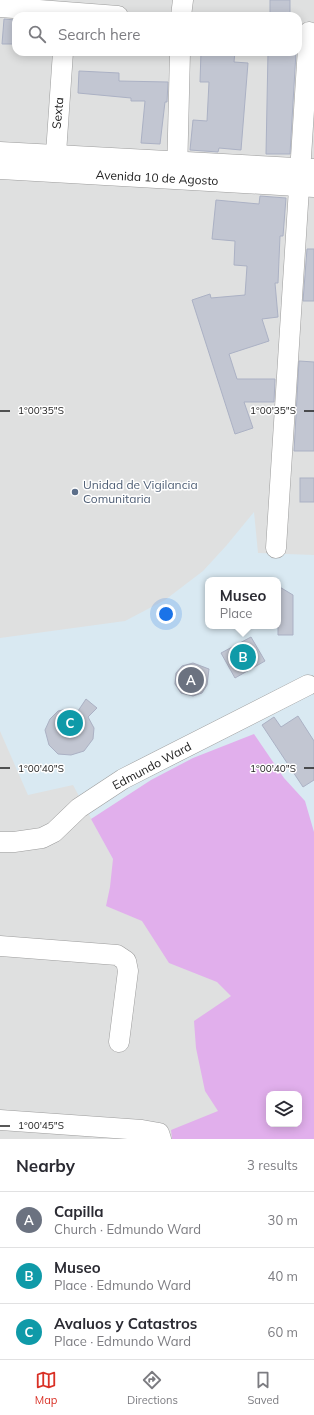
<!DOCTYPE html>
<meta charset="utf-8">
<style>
body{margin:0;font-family:Mulish,sans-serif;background:#f7f7f7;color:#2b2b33}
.controls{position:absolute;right:12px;bottom:12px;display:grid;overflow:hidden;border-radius:8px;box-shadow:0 2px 10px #0003}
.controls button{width:36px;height:36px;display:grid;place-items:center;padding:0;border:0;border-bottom:1px solid #e1e1e2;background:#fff;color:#2b2b33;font:20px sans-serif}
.you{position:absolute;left:166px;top:614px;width:14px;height:14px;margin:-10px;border:3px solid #fff;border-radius:50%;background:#1a73e8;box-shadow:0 0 0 6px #1a73e833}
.badge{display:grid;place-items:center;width:26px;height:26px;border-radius:50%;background:#d93025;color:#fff;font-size:13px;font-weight:700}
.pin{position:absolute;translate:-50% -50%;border:2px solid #fff;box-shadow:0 1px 4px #0006}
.popup{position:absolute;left:205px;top:577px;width:76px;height:52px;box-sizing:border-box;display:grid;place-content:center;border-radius:8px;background:#fff;filter:drop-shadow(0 1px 3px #0005);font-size:13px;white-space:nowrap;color:#7c7c81}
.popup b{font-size:15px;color:#2b2b33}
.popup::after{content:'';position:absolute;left:50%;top:100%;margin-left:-8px;border:8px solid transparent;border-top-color:#fff}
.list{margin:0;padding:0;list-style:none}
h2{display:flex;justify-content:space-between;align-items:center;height:52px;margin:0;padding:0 16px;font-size:17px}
h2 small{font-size:13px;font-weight:400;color:#7c7c81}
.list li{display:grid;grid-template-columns:26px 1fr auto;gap:12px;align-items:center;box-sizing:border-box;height:56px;padding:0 16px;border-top:1px solid #e1e1e2}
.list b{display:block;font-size:15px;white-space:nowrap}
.list p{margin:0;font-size:13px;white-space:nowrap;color:#7c7c81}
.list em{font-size:13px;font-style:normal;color:#7c7c81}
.icon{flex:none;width:22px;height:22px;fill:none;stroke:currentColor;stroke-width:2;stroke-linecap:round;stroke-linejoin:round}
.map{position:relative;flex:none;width:314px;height:1139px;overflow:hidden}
.search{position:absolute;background:#fff;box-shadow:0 2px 10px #0003;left:12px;right:12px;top:12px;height:44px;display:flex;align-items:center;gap:10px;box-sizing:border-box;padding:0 14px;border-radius:12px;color:#7c7c81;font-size:15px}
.sheet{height:220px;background:#fff}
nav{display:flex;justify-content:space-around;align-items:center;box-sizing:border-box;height:56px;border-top:1px solid #e1e1e2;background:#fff;font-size:11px;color:#7c7c81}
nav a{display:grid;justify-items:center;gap:2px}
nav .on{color:#d93025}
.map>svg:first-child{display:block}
</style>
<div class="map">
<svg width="314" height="1139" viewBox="0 0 314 1139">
<rect width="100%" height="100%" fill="#e9e9f2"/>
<path fill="#dfe0e0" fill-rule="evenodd" d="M0,0H314V1139H0ZM16,16H298V52H16ZM208,580H278V626H208ZM269,1094H299V1124H269Z"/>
<path fill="#d9e9f2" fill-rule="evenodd" d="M254,512L258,553L314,555V850L113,859L73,785L28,795L0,731V638L125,621L165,600L203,571L226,546ZM208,580H278V626H208Z"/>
<path fill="#e1afec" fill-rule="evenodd" d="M254,734L284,778L305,801L314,832V1139H172L171,1130L218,1111L205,1091L196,1048L194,1021L231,996L217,982L169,963L142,921L106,906L110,887L113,859L91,819L151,780L193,758ZM269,1094H299V1124H269Z"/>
<g fill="#c2c6d2" stroke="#abb1c4">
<rect x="270" y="0" width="20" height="15"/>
<polygon points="4,19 16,20 16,44 2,44"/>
<polygon points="201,52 235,52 234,62 248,63 241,150 219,148 218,152 190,150 193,120 207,121 209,82 200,82"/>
<polygon points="268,52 296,52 290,154 266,154"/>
<polygon points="79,71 119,73 119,81 168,82 167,102 165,102 160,144 141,143 145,101 131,101 131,98 78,93"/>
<polygon points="260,196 286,198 283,236 280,236 278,283 275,283 278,317 262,319 269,341 229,354 237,379 275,379 274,402 244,402 253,428 235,434 192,300 210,294 211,298 245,295 247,266 234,265 235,241 212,239 216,200 259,204"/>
<polygon points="307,249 314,249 314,301 303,301"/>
<polygon points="299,361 314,362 314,451 294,451"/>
<rect x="300" y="478" width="14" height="24"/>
<polygon points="278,586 293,595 293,635 278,635"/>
<polygon points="251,637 265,661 235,678 221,653"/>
<polygon points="193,663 209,669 207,685 202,693 193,696 181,693 175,684 176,673 182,666"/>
<polygon points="86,699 97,708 88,717 94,728 93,739 84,751 71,755 58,754 49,745 45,730 50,719 58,711 68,709 78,711"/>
<polygon points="298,716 314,741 314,780 303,787 262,725 274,717 281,727"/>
</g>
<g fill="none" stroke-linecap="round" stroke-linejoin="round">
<g stroke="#9c9c9c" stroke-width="21">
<g id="minor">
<polyline points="0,7 118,16"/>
<polyline points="181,16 183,0"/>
<polyline points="0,152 314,169"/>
<polyline points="55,168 63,52"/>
<polyline points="0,169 314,187"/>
<polyline points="177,175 180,52"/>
<polyline points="276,548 309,32"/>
<polyline points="0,842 14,842 42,838 54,832 79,808 123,779 308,685"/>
<polyline points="0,946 117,955 126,961 128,971 119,1042"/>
<polyline points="0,1120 142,1130 159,1133 161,1139"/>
</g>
</g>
<use href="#minor" stroke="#fff" stroke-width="20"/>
</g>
<path fill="none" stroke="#222" stroke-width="1.5" d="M0,411H10M304,411H314M0,768H10M304,768H314M0,1126H10"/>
<circle fill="#5c6f8a" stroke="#fff" stroke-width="1.5" cx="75" cy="492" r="4"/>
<g text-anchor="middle" stroke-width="3" stroke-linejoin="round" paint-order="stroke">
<g font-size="12" fill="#222" stroke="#fff">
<text transform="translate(58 113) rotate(-85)" y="4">Sexta</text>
<text transform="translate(157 178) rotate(3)" y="4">Avenida 10 de Agosto</text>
<text transform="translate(152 766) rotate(-28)" y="4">Edmundo Ward</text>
</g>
<g font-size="12" fill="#4e5e75" stroke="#fff" text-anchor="start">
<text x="83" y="489">Unidad de Vigilancia<tspan x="83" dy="14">Comunitaria</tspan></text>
</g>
</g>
<g font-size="10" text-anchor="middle" fill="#222" stroke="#fff" stroke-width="3" stroke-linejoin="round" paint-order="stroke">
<text x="41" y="414">1°00'35"S</text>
<text x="273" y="414">1°00'35"S</text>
<text x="41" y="772">1°00'40"S</text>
<text x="273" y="772">1°00'40"S</text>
<text x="41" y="1129">1°00'45"S</text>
</g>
</svg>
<div class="controls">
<button><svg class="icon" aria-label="layers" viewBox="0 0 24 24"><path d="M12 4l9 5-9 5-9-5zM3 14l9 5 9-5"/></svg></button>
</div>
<div class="you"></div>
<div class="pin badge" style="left:191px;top:680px;background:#6b7280">A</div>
<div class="pin badge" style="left:243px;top:657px;background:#0f9aa8">B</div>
<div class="popup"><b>Museo</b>Place</div>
<div class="pin badge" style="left:70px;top:723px;background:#0f9aa8">C</div>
<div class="search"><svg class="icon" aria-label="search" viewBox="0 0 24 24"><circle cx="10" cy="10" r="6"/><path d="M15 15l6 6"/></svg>Search here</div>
</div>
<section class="sheet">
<h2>Nearby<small>3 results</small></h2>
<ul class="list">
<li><span class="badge" style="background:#6b7280">A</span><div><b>Capilla</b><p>Church · Edmundo Ward</p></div><em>30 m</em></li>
<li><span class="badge" style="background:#0f9aa8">B</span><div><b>Museo</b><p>Place · Edmundo Ward</p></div><em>40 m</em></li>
<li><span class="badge" style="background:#0f9aa8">C</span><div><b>Avaluos y Catastros</b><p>Place · Edmundo Ward</p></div><em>60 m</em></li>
</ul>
</section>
<nav>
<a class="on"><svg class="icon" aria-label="map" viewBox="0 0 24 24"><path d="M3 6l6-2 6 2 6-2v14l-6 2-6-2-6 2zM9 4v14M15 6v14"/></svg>Map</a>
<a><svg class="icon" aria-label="directions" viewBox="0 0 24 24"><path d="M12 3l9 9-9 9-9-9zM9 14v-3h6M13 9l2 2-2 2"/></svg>Directions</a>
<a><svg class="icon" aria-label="saved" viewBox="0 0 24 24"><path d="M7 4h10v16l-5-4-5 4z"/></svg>Saved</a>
</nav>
